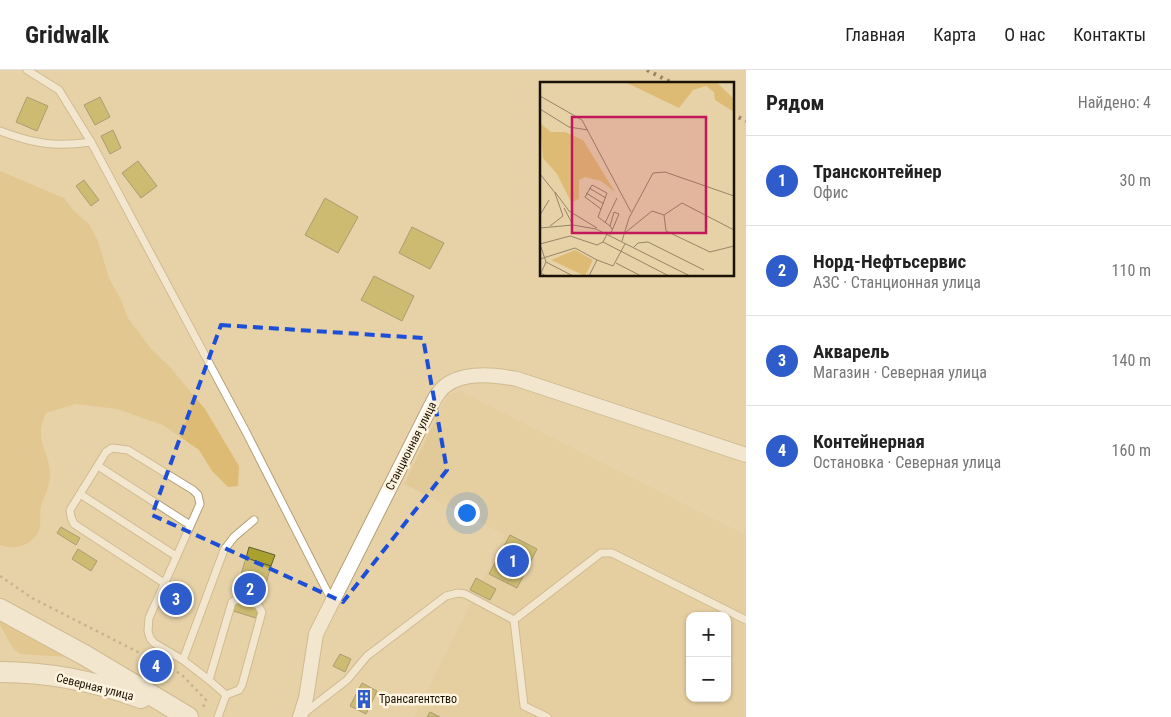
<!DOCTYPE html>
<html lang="ru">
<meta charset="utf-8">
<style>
body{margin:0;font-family:"Roboto Condensed",sans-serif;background:#f2f2f2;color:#222}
.controls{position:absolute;right:15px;bottom:15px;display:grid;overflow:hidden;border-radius:10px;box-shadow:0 1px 4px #0004}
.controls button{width:45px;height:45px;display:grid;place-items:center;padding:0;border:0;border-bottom:1px solid #e0e0e0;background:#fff;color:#222;font:25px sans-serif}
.you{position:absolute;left:466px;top:442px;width:18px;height:18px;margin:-12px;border:4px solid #fff;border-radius:50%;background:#1a73e8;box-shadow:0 0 0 8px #1a73e833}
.badge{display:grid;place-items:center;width:32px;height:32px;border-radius:50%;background:#2e5ccb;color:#fff;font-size:16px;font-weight:700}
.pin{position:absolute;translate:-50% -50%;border:2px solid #fff;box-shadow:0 1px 5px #0006}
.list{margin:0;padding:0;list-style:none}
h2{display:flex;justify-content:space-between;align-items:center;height:65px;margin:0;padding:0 20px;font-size:21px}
h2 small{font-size:16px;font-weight:400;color:#767676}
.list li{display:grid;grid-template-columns:32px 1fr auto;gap:15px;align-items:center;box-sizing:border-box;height:90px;padding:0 20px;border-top:1px solid #e0e0e0}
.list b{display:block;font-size:19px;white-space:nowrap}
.list p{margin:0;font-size:16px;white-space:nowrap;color:#767676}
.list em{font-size:16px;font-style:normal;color:#767676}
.map{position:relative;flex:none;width:746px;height:647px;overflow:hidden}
header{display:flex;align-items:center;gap:30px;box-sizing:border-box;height:70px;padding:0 25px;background:#fff;border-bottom:1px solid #e0e0e0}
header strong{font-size:24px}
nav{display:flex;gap:28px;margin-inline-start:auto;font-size:18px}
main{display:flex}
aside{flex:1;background:#fff}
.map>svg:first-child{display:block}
</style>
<header>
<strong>Gridwalk</strong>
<nav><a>Главная</a><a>Карта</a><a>О нас</a><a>Контакты</a></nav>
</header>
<main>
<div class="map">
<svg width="746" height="647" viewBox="0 0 746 647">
<rect width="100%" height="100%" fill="#e7d2a8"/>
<path fill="#e2c998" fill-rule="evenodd" d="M460,321L746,465V647H414L505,465L404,414L448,325ZM690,546H727V628H690Z"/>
<g fill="#debb74">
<path d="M0,101L64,128L74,141L89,154L98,171L109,208L121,230L128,248L152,280L170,297L205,339L239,396L238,416L228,417L212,401L199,380L163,355L117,339L76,334L46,343C32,374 51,380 50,407C50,417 44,426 41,436C39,444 42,453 39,460C34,475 14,481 0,475Z"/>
<polygon points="0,546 68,585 65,587 21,584 14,580 0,555"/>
</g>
<g fill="#aaa02e" stroke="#5f5c33">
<polygon points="27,27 48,36 37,61 16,52"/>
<polygon points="100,27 110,47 95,55 84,35"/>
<polygon points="113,60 121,78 110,84 101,66"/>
<polygon points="138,91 157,116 141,128 122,103"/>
<polygon points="84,110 99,130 91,136 76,116"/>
<polygon points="325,128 358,147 338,183 305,165"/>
<polygon points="412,157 444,173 430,199 399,183"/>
<polygon points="374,206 414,226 402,251 361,230"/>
<polygon points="61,457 80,468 76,475 57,463"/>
<polygon points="510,465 537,479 517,518 489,504"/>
<polygon points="249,477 275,485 271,496 246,488"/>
<polygon points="78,479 97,491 91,501 72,489"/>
<polygon points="246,488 271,496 256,548 230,540"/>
<polygon points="476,508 496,519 490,530 470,520"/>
<polygon points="176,516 192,522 182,545 166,539"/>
<polygon points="340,584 351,589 345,602 333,596"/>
<polygon points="152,592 163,597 162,600 150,595"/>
<polygon points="362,613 377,621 366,644 350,636"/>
<polygon points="430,642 440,647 427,647"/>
</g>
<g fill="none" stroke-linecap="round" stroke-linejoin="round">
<g stroke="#b39f77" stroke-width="9">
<g id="lane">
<polyline points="27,0 59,20 91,72 246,362 332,531"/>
<path d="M0,61C35,74 54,77 91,72"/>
<polyline points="98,396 190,455"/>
<polyline points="80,424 176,486"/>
<polyline points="164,513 74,454 71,447 70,440 106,382 112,378 128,380 193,420 198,425 200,434 149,548 148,561 150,568 154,573 183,590 209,610"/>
<polyline points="514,550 601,483 612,483 746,550"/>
<polyline points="514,550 524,636 547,647"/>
<polyline points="183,590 224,480 234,467 254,450"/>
<polyline points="303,644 347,610 367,586 446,526 458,523 465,524 514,550"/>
<polyline points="218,647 226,625 239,620 242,615 262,542 258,535 237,529 232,532 209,610 226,625"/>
</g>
</g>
<g stroke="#b39f77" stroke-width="16">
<path id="street" d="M300,647L306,628L316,564L435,328C438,324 441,319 445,316C464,301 495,305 517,309L746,385"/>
</g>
<g stroke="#b39f77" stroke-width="22">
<g id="secondary">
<polyline points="0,539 86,586 188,647"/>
<path d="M0,602C47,602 97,612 141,628"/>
</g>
</g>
<polyline stroke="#9d8d6d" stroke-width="2.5" stroke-dasharray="2.5 4" stroke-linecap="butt" points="0,506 32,528 181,604 206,630 202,640"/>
<use href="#lane" stroke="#fff" stroke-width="7"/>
<use href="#street" stroke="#fff" stroke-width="14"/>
<use href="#secondary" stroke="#fff" stroke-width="20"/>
<g stroke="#302615" stroke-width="4" stroke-dasharray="2.5 5" stroke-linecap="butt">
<polyline points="647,0 674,14"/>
<polyline points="732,44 746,51"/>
</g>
</g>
<path d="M0 0H746V647H0ZM221,255L423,268L447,400L343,532L152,445Z" fill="#e7d2a8" fill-opacity=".55" fill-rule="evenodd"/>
<path fill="none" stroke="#1d4ed8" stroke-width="4" stroke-dasharray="10 6" stroke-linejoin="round" d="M221,255L423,268L447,400L343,532L152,445Z"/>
<defs>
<g id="building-bare" transform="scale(1.5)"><path d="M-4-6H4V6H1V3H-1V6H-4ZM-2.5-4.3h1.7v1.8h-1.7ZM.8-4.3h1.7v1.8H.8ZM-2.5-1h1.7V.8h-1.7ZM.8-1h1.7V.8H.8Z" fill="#2e5ccb" stroke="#fff4df" stroke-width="2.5" paint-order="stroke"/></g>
</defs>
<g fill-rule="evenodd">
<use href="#building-bare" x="364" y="629"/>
</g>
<g text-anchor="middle" stroke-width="5" stroke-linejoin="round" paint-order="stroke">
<g font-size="12" fill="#1a1204" stroke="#fff4df">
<text transform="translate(411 376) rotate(-63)" y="4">Станционная улица</text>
<text transform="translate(95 617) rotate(14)" y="4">Северная улица</text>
</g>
<g font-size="12" fill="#1a1204" stroke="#fff4df" text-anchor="start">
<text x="379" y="633">Трансагентство</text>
</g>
</g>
<g transform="translate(540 12)">
<rect width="194" height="194" fill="#e7d2a8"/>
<path d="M85,0H176L194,17V30L175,18L174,10L166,4L153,8L139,26ZM0,41L11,50H25L43,58L75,110L61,99L45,95L39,98V117L31,120L17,92L3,76ZM35,168L53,178L45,194L11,178Z" fill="#debb74"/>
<path fill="none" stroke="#958566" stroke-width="1" d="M0,14L42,38L91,130M0,27L29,45L48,48M0,92L16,112M49,106L66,116M15,110L29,129L57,146M46,111L64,122M24,126L33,143M61,127L45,115L52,103L67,111L58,135L70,144M0,133L9,118M124,133L126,149L170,170L194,164M124,133L142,121L194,148M65,141L77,116M10,144L23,134L15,111M0,146L33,143L56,147L150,194M86,150L112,129L124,133M67,152L63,160L129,194M70,153L79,132L74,130L70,144L72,147M82,159L89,136L113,91L125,90L194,114M0,162L30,154L57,163L63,160M0,162L6,180L33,194M94,165L98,161L108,160L164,188M0,177L35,166L57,178L49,194M57,178L73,184L85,162M76,181L101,194M6,194L1,191L6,180"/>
<path fill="#c2185b" fill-opacity="0.15" stroke="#c2185b" stroke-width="2.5" d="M32,35H166V151H32Z"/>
<rect width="194" height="194" fill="none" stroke="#1a1204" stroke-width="2.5"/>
</g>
</svg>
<div class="controls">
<button>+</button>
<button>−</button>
</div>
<div class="you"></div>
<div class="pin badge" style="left:513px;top:491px">1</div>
<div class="pin badge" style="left:250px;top:519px">2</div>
<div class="pin badge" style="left:176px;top:529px">3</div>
<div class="pin badge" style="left:156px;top:596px">4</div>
</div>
<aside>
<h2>Рядом<small>Найдено: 4</small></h2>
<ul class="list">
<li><span class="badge">1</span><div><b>Трансконтейнер</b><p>Офис</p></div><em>30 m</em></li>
<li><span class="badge">2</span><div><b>Норд-Нефтьсервис</b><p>АЗС · Станционная улица</p></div><em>110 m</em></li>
<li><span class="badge">3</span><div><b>Акварель</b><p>Магазин · Северная улица</p></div><em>140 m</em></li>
<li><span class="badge">4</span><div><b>Контейнерная</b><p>Остановка · Северная улица</p></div><em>160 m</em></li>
</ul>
</aside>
</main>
